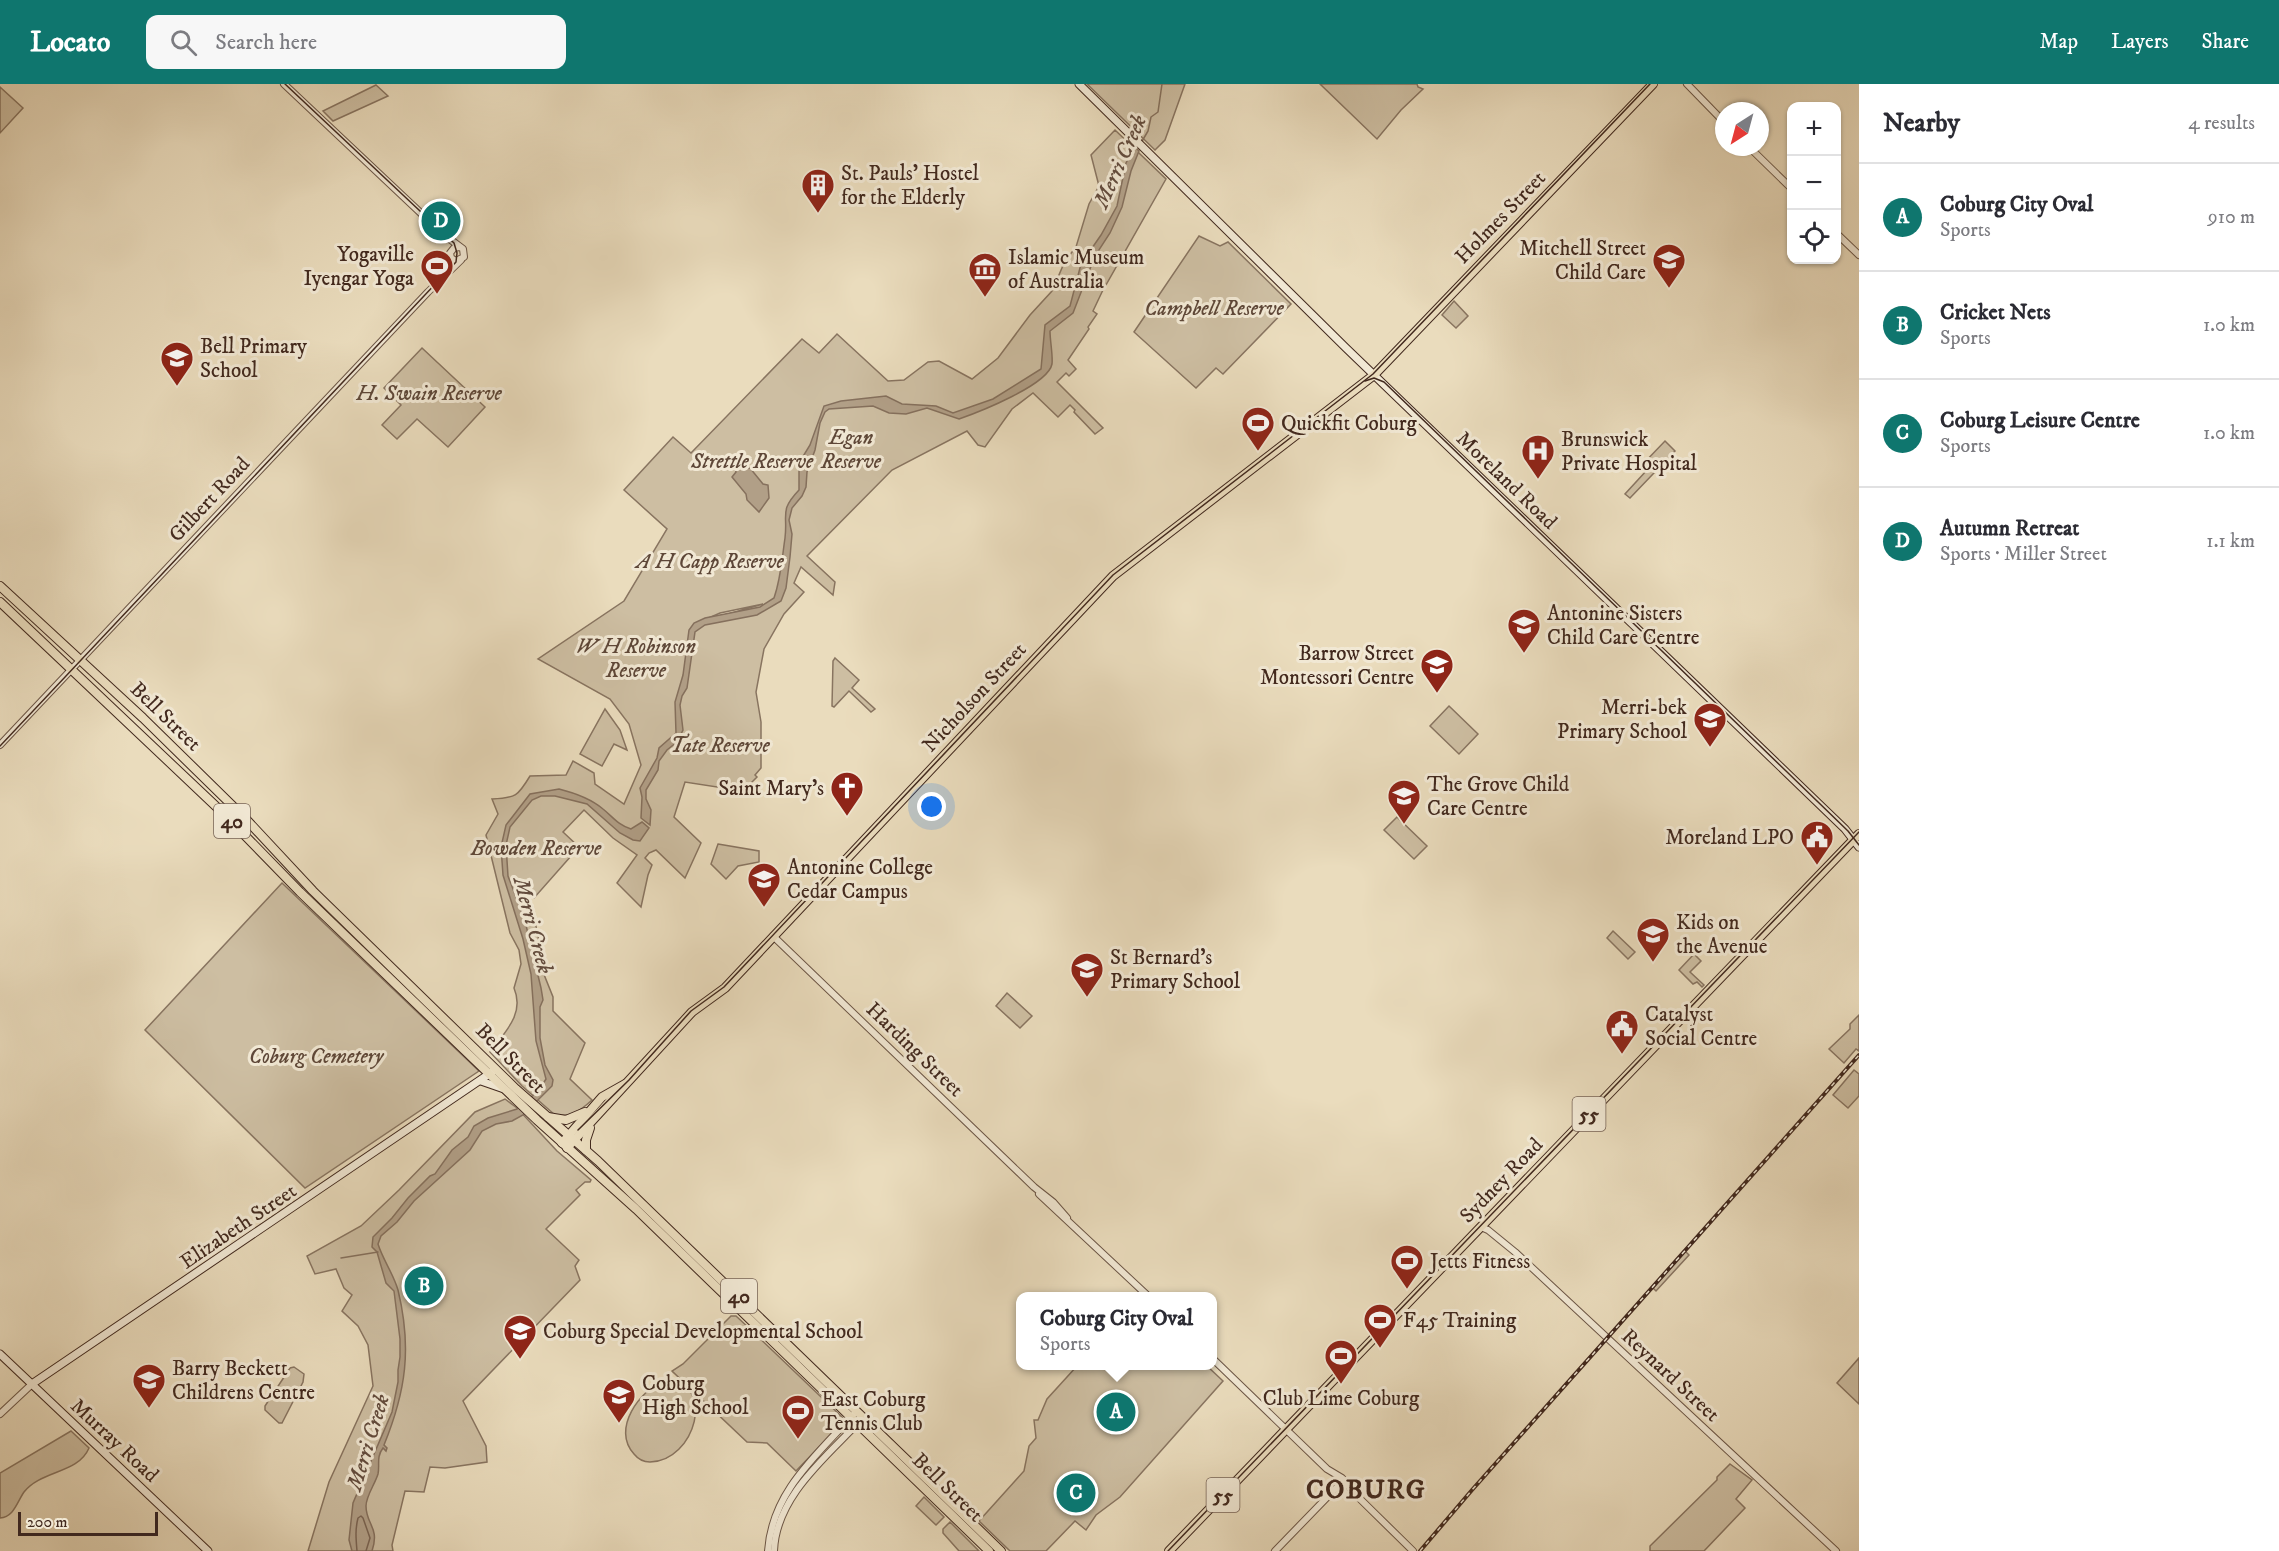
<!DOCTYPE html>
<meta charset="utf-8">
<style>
body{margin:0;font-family:"IM FELL DW Pica",serif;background:#f7f7f7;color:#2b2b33}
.controls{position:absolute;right:18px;top:18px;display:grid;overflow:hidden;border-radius:12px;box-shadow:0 2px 4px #0004}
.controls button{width:54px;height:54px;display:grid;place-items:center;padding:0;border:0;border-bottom:2px solid #e1e1e2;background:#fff;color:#2b2b33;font:30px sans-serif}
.compass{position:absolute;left:1715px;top:18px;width:54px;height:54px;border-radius:50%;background:#fff;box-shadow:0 2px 4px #0004;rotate:216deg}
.scale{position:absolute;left:18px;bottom:15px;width:140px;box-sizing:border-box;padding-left:6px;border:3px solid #42291e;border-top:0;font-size:16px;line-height:21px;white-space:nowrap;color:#42291e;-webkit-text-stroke:4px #f1e8d4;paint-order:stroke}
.you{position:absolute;left:932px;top:723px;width:21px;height:21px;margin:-15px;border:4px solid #fff;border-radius:50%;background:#1a73e8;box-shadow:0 0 0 9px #1a73e833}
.badge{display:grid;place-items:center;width:39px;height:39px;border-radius:50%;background:#0f766e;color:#fff;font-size:20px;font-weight:700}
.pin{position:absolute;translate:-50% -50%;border:3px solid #fff;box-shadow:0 2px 6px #0006}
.popup{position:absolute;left:1016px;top:1208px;width:201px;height:78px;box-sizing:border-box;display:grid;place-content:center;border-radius:12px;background:#fff;filter:drop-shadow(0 2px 4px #0005);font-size:20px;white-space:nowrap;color:#7c7c81}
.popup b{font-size:22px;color:#2b2b33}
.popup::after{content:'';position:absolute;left:50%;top:100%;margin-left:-12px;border:12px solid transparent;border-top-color:#fff}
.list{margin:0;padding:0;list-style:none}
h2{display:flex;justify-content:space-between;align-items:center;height:78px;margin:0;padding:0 24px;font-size:26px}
h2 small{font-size:20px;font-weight:400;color:#7c7c81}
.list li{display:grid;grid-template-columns:39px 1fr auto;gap:18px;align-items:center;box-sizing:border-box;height:108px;padding:0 24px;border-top:2px solid #e1e1e2}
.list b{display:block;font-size:22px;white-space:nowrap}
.list p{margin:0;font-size:20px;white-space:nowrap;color:#7c7c81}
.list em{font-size:20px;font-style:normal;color:#7c7c81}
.icon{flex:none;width:33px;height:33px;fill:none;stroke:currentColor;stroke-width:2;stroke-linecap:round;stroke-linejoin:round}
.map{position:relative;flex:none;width:1859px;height:1467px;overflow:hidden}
header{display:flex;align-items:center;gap:36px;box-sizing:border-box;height:84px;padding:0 30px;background:#0f766e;color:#fff}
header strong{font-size:28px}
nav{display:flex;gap:33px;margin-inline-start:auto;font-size:21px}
.search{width:420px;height:54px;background:#f7f7f7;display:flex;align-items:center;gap:15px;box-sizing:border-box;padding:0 21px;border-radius:12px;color:#7c7c81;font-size:22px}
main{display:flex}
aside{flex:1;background:#fff}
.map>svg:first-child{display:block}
</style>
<header>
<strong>Locato</strong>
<div class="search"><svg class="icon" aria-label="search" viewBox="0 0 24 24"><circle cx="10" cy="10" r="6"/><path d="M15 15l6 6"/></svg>Search here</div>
<nav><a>Map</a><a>Layers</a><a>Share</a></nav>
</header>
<main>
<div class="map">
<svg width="1859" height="1467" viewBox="0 0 1859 1467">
<rect width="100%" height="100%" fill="#eadcbd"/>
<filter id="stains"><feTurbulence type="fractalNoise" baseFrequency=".00333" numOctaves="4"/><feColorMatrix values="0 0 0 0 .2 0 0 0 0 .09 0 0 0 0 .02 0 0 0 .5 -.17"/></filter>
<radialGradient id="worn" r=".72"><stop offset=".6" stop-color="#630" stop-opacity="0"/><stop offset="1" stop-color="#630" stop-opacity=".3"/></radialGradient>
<g fill="#cdbea2" stroke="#887460" stroke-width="1.5" fill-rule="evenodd">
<polygon points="1087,0 1185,0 1165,56 1155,66"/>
<polygon points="1320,0 1417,0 1418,3 1423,5 1401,26 1377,55"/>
<polygon points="376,1 388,12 333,37 323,27"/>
<polygon points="0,3 23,24 0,49"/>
<path d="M1115,46L1166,95L1102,208L1093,227L1097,230L1088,243L1089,245L1068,276L1076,285L1069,292L1066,289L1057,298L1103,344L1095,350L1074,328L1075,326L1070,321L1058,333L1033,309L1012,325L985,363L978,361L967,347L892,386L807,472L835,498L833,511L801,483L794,499L804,508L784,530L764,565L756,608L761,638V684L755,691L757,693L743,707L685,698L674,733L701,759L685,794L656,766L649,769L645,774L652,781L648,791L641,823L617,799L637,771L613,754L584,726L563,748L579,763L534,814L529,809L543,876L539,878L553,913V927L585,959L570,995L592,1016C580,1027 572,1033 555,1031L522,1002L490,968C505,948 525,930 514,904L521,880L519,866L510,849L486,751L498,730L492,715C516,714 518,712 530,692L566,691L573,677L594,689L595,700L624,720L641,681L629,640L610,615L538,575L624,517L667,445L624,406L673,353L691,369L802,255L819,269L837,250L888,297L904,296L928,278L939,277L972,295L998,274L1030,231L1052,207L1065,177L1076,163L1089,120L1099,102L1091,71ZM763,520L704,537V536L720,529Z"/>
<polygon points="1199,152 1220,162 1228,158 1291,220 1223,290 1216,284 1196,304 1134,248"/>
<polygon points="1454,217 1468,232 1456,244 1442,231"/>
<polygon points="422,264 485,323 448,363 417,335 397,355 382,341 401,321 384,304"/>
<polygon points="1665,357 1675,367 1630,414 1625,410 1647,386 1642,381"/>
<polygon points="835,574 859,596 852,604 875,625 871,628 849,607 834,623 832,622 833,577"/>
<polygon points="1449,622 1478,650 1459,670 1430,642"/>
<polygon points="605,625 620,646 627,666 614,660 602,682 580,670"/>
<polygon points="1397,733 1427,762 1414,775 1384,746"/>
<polygon points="718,760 759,767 759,778 738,782 726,795 711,780"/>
<polygon points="282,799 479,987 305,1104 145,946"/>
<polygon points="1613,847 1635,868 1628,875 1607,854"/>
<polygon points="1694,870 1701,877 1690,888 1704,901 1702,903 1697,898 1693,900 1679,886"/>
<polygon points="1007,909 1032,932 1020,944 996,922"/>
<polygon points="1859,931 1859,967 1856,965 1844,979 1829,965 1850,945 1850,940"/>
<polygon points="1854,986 1859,990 1859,1012 1848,1024 1833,1011"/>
<polygon points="505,1015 517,1024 557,1067 591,1096 590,1098 585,1098 576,1106 580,1111 546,1145 579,1176 575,1182 580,1196 463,1317 486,1362 487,1378 445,1384 430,1383 424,1408 405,1407 392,1461 393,1467 308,1467 329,1398 373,1302 368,1261 358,1242 342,1227 352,1211 344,1204 336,1185 315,1190 307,1172 361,1142 399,1106 475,1028"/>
<polygon points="1685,1167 1689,1171 1656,1207 1653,1204"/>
<polygon points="731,1232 736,1232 750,1245 842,1333 844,1337 841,1340 796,1387 767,1359 747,1358 672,1287 683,1280"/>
<polygon points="1859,1274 1859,1320 1837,1299"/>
<polygon points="1077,1282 1207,1282 1223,1297 1120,1413 1096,1431 1086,1446 1075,1437 1046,1467 1010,1467 979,1437 1024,1387 1029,1362 1036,1354 1034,1336 1038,1336 1047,1315"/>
<polygon points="294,1283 304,1290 303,1298 282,1339 279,1339 265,1326 265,1322 290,1284"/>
<path d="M665,1296C718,1297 695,1378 650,1378C643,1378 638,1375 634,1370C611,1345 640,1306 665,1296Z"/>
<path d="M71,1347L89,1364C78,1390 41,1386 24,1408C17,1418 14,1433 0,1434V1389Z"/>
<polygon points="1730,1380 1752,1396 1736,1415 1745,1424 1704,1467 1650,1467 1650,1462 1717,1396 1717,1393"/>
<polygon points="924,1413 944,1433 936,1441 916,1422"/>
<polygon points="950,1438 979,1467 959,1467 943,1449 943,1445"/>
</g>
<g fill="#b19f87" stroke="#85705d" stroke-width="1.5">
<path d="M1135,63L1139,67L1131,87L1122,123L1110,149L1095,172L1073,229L1050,247C1050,257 1053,271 1052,280C1048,301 979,328 959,335L927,324L906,330L889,329L873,322L829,325L825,328L820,339L815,366L807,388L806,403L802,412L792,424L789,436L792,450L790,473L786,504L781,517L757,531L705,541L695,548L687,604L682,612L680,621L683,646L677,658L667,666L659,677L658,686L646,706V715L651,726L650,741L641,734L642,713L640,704L657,674L659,664L676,649L675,618L683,591L689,546L694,539L705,534L760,523L774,514C781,494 782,474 785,454C788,430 779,427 799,406V379L810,361L824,322L841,317L886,312L902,320L936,322L953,329L993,315L1041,285L1045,241L1070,222L1081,180L1101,151L1117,122L1126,79Z"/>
<polygon points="736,379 743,385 750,384 763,400 768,401 769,414 759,428 747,416 746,410 732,393 736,388 734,381"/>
<path d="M559,705C575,709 590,714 603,725C613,733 618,741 631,745L642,738L649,744L640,757L633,756L620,749L587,720L555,712H541L532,716L510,743L506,761L508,792L525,837L541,904L543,916L540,923V954L545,981L553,996L552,1002L523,1031L512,1037L496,1040L482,1047L470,1066L414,1117L397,1138L381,1152L378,1160C383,1176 393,1189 398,1206C412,1264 406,1307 384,1361L387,1364L386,1367L383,1364C376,1373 380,1381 378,1390C375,1400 366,1412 366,1422C366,1441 380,1443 372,1467H352L349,1456L353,1419L392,1328L398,1298V1286L400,1273V1255L394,1207L386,1199L377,1168L372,1163L373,1153L392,1134L408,1114L430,1092L435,1090L452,1066L468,1053L474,1042L488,1034L517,1025L539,1006L546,995L536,957L531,890L523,855L503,791L501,763L506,741L530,710Z"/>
</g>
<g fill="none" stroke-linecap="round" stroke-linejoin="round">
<path stroke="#7a6452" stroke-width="1.5" d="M357,1467C356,1455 355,1446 358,1434L361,1432L363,1434L370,1454L366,1467"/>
<g stroke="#85705d" stroke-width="1.5">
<polyline points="1141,59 1148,47 1151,33 1158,28 1162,0"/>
<polyline points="341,1174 378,1168"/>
</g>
<g stroke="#6c5646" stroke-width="8">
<g id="tertiary">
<polyline points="284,0 443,150 463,165 464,173 456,177 451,174 450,169 454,164 459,163"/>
<polyline points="1687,0 1724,38"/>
<polyline points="1749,63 1792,105"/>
<polyline points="1836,149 1859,171"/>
<polyline points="0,661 428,208 461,176"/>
<polyline points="773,852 1034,1103 1053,1118 1067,1134"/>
<polyline points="1039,1110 1148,1212"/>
<polyline points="1481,1143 1488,1146 1515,1168 1836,1467"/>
<polyline points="1212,1274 1327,1385 1342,1394 1356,1411 1413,1467"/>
<polyline points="0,1330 32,1300"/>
<path d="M768,1467C772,1408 816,1372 853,1331"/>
<path d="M774,1467C776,1413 825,1374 859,1338"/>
<polyline points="1275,1467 1339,1401"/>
</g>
</g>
<g stroke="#42291e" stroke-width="9">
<g id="secondary">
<polyline points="1079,0 1346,264 1845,745 1859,763"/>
<polyline points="481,997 504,1005"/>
<polyline points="0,1270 208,1467"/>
<polyline points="32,1300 492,988"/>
</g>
</g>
<g stroke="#42291e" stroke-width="10">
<g id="primary">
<polyline points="548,1033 566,1036 585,1028"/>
<polyline points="562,1059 602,1013 625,1000"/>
<polyline points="567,1064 692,928 725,904 1113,492 1374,291 1653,0"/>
<polyline points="586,1066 586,1056 590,1044"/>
</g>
</g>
<g stroke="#42291e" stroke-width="10">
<g id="trunk">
<polyline points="0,502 143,634 244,733 313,807 516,1005 598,1077 1001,1467"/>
<polyline points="0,518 223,729 300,808 537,1036 636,1125 989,1467"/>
<polyline points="1169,1467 1859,750"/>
</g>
</g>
<use href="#tertiary" stroke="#f1e8d4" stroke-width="6"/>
<use href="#secondary" stroke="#f1e8d4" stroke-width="7"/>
<use href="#primary" stroke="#eadcbd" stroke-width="8"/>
<use href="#trunk" stroke="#eadcbd" stroke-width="8"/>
<g stroke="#42291e" stroke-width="1.5">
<polyline points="1365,297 1374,294 1384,298 1848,747 1859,761"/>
<polyline points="0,662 456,178 457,169 454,159 285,0"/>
<polyline points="578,1046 629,996 691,927 724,903 1113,491 1373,290 1650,0"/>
<polyline points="1168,1467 1859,748"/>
</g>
<g stroke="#42291e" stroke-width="4">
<polyline id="rail" points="1420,1467 1472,1406 1859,971"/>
</g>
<use href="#rail" stroke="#f1e8d4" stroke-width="1.5" stroke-dasharray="4.5" stroke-linecap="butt"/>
</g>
<defs>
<g id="building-pin" transform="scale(1.725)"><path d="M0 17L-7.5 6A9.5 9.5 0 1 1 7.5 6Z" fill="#8f2418" stroke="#f1e8d4"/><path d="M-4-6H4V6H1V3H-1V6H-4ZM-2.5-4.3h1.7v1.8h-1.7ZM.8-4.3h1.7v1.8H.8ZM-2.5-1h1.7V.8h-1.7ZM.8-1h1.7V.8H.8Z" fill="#fff"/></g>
<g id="school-pin" transform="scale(1.725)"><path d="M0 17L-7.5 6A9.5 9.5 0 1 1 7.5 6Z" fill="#8f2418" stroke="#f1e8d4"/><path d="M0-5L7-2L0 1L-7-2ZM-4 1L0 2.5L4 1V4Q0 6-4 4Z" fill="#fff"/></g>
<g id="stadium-pin" transform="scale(1.725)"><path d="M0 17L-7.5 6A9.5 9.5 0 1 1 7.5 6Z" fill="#8f2418" stroke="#f1e8d4"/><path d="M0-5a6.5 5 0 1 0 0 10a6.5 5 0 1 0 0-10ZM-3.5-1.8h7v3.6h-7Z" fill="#fff"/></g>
<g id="museum-pin" transform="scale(1.725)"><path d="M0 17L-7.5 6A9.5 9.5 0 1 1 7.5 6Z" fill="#8f2418" stroke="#f1e8d4"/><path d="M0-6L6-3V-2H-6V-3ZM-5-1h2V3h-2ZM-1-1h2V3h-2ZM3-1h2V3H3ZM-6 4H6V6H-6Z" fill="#fff"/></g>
<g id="hospital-pin" transform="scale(1.725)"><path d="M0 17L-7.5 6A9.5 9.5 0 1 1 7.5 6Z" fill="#8f2418" stroke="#f1e8d4"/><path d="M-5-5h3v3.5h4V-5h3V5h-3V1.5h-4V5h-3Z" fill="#fff"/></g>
<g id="church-pin" transform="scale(1.725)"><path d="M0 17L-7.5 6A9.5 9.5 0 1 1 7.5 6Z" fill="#8f2418" stroke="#f1e8d4"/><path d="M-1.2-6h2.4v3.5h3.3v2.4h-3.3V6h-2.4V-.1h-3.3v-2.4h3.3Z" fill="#fff"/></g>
<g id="civic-pin" transform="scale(1.725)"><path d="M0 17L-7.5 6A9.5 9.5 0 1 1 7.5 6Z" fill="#8f2418" stroke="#f1e8d4"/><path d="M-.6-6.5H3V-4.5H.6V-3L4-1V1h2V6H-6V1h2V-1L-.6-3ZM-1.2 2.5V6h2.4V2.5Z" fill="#fff"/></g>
</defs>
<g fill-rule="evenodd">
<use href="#building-pin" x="818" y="101"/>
<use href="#school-pin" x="1669" y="176"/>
<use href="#stadium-pin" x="437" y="182"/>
<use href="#museum-pin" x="985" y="185"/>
<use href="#school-pin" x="177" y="274"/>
<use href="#stadium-pin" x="1258" y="339"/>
<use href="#hospital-pin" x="1538" y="367"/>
<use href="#school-pin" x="1524" y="541"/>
<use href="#school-pin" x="1437" y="581"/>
<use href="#school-pin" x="1710" y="635"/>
<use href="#church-pin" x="847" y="704"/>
<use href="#school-pin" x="1404" y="712"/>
<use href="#civic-pin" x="1817" y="753"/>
<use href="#school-pin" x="764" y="795"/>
<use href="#school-pin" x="1653" y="850"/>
<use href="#school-pin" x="1087" y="885"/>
<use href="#civic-pin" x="1622" y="942"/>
<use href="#stadium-pin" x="1407" y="1177"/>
<use href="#stadium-pin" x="1380" y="1236"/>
<use href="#school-pin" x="520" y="1247"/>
<use href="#stadium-pin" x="1341" y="1272"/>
<use href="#school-pin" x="149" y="1296"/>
<use href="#school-pin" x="619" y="1311"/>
<use href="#stadium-pin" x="798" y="1327"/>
</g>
<g text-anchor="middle" stroke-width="6" stroke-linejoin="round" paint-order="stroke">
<g fill="#f1e8d4" stroke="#766255" stroke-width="1.5">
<rect x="214" y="720" width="36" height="34" rx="4.5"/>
<rect x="1572.5" y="1013" width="33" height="34" rx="4.5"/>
<rect x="721" y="1195" width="36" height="34" rx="4.5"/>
<rect x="1206.5" y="1394" width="33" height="34" rx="4.5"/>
</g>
<g font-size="20" font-weight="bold" fill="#42291e">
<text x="232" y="744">40</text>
<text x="1589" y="1037">55</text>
<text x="739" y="1219">40</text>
<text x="1223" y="1418">55</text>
</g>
<g font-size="21" fill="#42291e" stroke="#f1e8d4" text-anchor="start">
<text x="841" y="96">St. Pauls' Hostel<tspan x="841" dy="24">for the Elderly</tspan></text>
<text x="1646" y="171" text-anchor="end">Mitchell Street<tspan x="1646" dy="24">Child Care</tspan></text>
<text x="414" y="177" text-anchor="end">Yogaville<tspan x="414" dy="24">Iyengar Yoga</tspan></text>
<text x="1008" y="180">Islamic Museum<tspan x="1008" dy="24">of Australia</tspan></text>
<text x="200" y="269">Bell Primary<tspan x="200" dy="24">School</tspan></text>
<text x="1281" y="346">Quickfit Coburg</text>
<text x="1561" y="362">Brunswick<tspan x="1561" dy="24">Private Hospital</tspan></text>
<text x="1547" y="536">Antonine Sisters<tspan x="1547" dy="24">Child Care Centre</tspan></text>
<text x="1414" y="576" text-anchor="end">Barrow Street<tspan x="1414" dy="24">Montessori Centre</tspan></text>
<text x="1687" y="630" text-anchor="end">Merri-bek<tspan x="1687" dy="24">Primary School</tspan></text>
<text x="1427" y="707">The Grove Child<tspan x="1427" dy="24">Care Centre</tspan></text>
<text x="824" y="711" text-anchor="end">Saint Mary's</text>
<text x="1794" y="760" text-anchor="end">Moreland LPO</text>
<text x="787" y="790">Antonine College<tspan x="787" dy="24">Cedar Campus</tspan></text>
<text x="1676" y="845">Kids on<tspan x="1676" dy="24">the Avenue</tspan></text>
<text x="1110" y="880">St Bernard's<tspan x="1110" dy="24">Primary School</tspan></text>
<text x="1645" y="937">Catalyst<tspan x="1645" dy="24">Social Centre</tspan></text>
<text x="1430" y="1184">Jetts Fitness</text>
<text x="1403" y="1243">F45 Training</text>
<text x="543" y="1254">Coburg Special Developmental School</text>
<text x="172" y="1291">Barry Beckett<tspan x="172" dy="24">Childrens Centre</tspan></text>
<text x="642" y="1306">Coburg<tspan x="642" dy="24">High School</tspan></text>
<text x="1341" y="1321" text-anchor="middle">Club Lime Coburg</text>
<text x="821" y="1322">East Coburg<tspan x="821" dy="24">Tennis Club</tspan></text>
</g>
<g font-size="21" fill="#42291e" stroke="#f1e8d4">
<text transform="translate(1500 133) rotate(-46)" y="7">Holmes Street</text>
<text transform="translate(1507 396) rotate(44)" y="7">Moreland Road</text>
<text transform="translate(209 415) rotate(-47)" y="7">Gilbert Road</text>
<text transform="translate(974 613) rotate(-47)" y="7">Nicholson Street</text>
<text transform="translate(166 632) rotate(44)" y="7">Bell Street</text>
<text transform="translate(915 965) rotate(44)" y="7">Harding Street</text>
<text transform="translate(511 974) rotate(45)" y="7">Bell Street</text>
<text transform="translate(1501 1096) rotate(-46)" y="7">Sydney Road</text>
<text transform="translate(238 1142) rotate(-34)" y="7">Elizabeth Street</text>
<text transform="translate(1671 1291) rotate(43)" y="7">Reynard Street</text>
<text transform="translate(115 1356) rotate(43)" y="7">Murray Road</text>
<text transform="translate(948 1403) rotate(44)" y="7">Bell Street</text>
</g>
<g font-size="21" font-style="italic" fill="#5e4738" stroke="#f1e8d4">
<text x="1214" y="231">Campbell Reserve</text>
<text x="429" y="316">H. Swain Reserve</text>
<text x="851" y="360">Egan<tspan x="851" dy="24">Reserve</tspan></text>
<text x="752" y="384">Strettle Reserve</text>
<text x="710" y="484">A H Capp Reserve</text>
<text x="636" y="569">W H Robinson<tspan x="636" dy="24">Reserve</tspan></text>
<text x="720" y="668">Tate Reserve</text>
<text x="536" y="771">Bowden Reserve</text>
<text x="316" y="979">Coburg Cemetery</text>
</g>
<g font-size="22" font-style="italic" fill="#634c3e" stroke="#f1e8d4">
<text transform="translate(1119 77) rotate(-66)" y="8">Merri Creek</text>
<text transform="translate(534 841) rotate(75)" y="8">Merri Creek</text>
<text transform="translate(367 1358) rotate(-73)" y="8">Merri Creek</text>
</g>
<g font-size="27" font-weight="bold" letter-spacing="1.5" fill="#42291e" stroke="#f1e8d4">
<text x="1366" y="1414">COBURG</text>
</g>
</g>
<rect width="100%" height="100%" filter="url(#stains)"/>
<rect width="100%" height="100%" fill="url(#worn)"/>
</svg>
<div class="controls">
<button>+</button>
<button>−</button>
<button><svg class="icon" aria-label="locate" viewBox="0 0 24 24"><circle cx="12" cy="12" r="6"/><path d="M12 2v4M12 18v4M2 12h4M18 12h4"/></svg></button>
</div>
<svg class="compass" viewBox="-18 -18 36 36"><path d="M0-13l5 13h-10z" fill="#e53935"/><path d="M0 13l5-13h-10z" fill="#7c7c81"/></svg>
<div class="scale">200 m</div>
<div class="you"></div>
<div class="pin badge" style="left:1116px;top:1328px">A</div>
<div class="popup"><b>Coburg City Oval</b>Sports</div>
<div class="pin badge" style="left:424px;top:1202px">B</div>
<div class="pin badge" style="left:1076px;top:1409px">C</div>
<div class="pin badge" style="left:441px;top:137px">D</div>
</div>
<aside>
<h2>Nearby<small>4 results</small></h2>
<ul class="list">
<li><span class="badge">A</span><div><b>Coburg City Oval</b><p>Sports</p></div><em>910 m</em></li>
<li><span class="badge">B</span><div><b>Cricket Nets</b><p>Sports</p></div><em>1.0 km</em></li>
<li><span class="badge">C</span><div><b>Coburg Leisure Centre</b><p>Sports</p></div><em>1.0 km</em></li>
<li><span class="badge">D</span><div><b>Autumn Retreat</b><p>Sports · Miller Street</p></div><em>1.1 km</em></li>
</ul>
</aside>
</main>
